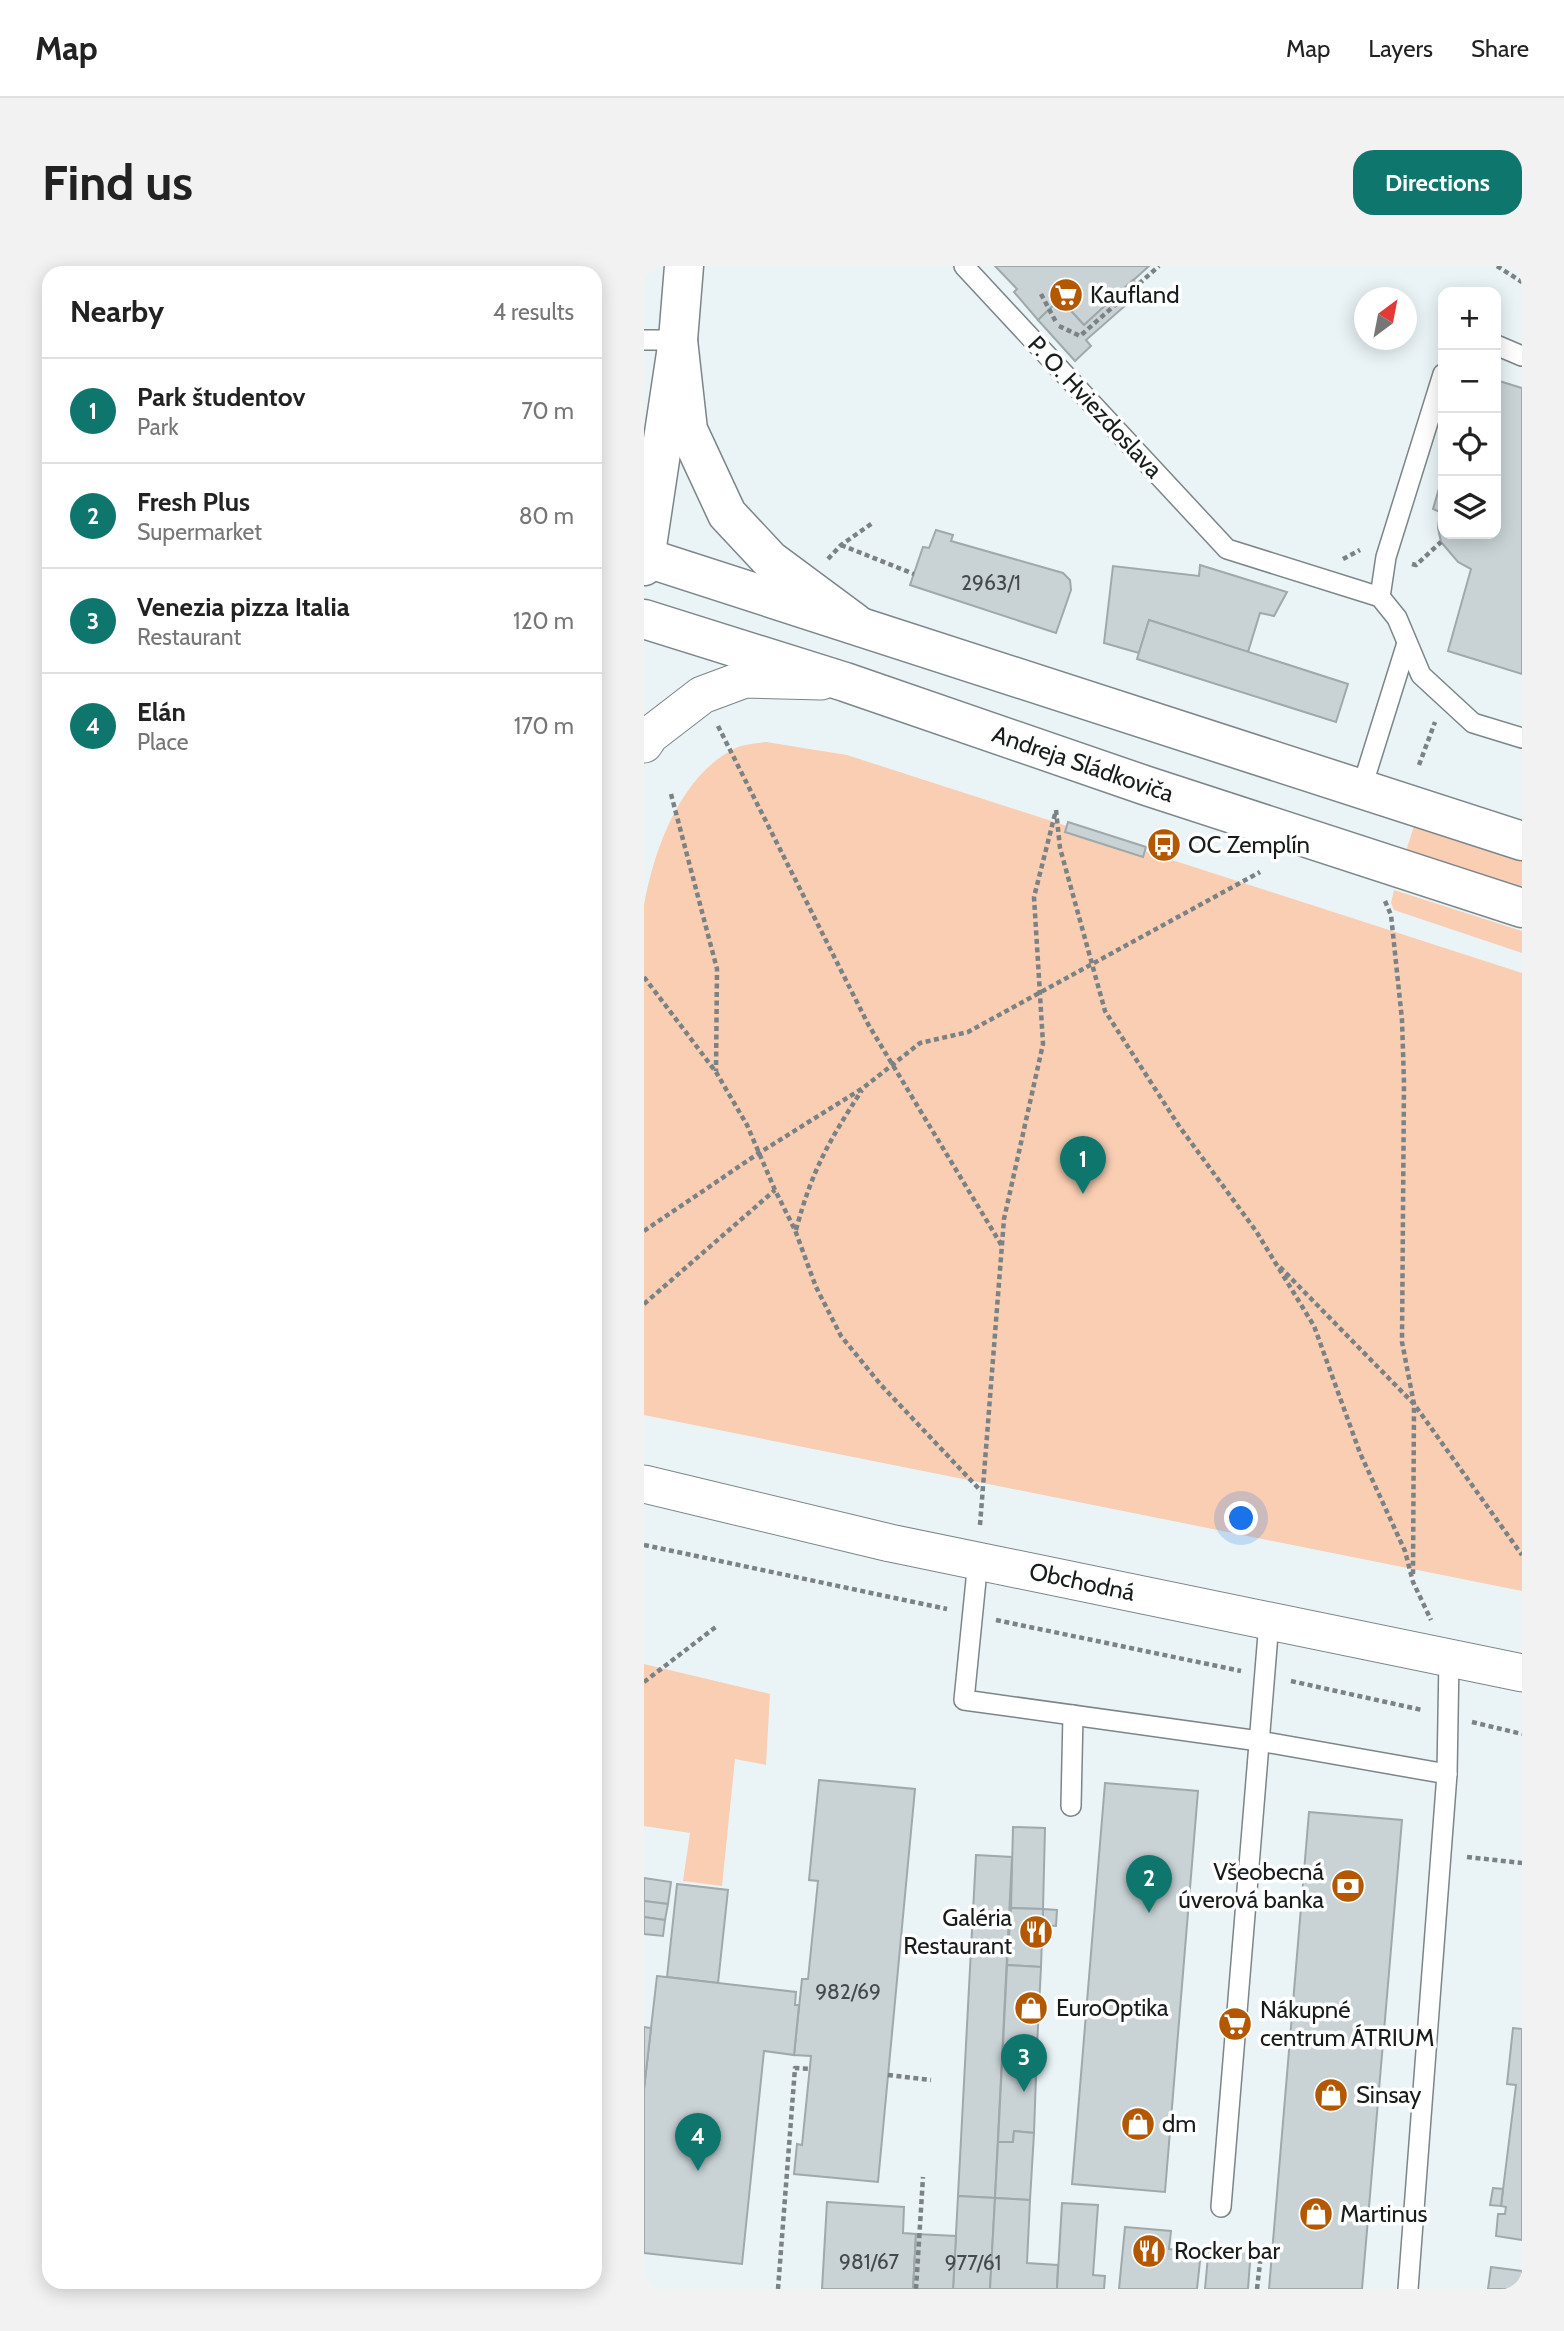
<!DOCTYPE html>
<meta charset="utf-8">
<style>
body{margin:0;font-family:Cabin,sans-serif;background:#f2f2f2;color:#222}
.controls{position:absolute;right:21px;top:21px;display:grid;overflow:hidden;border-radius:14px;box-shadow:0 4px 18px #0003}
.controls button{width:63px;height:63px;display:grid;place-items:center;padding:0;border:0;border-bottom:2px solid #e0e0e0;background:#fff;color:#222;font:35px sans-serif}
.compass{position:absolute;left:710px;top:21px;width:63px;height:63px;border-radius:50%;background:#fff;box-shadow:0 4px 18px #0003;rotate:32deg}
.you{position:absolute;left:598px;top:1253px;width:24px;height:24px;margin:-18px;border:5px solid #fff;border-radius:50%;background:#1a73e8;box-shadow:0 0 0 10px #1a73e833}
.badge{display:grid;place-items:center;width:46px;height:46px;border-radius:50%;background:#0f766e;color:#fff;font-size:23px;font-weight:700}
.pin{position:absolute;translate:-50% -58px;filter:drop-shadow(0 2px 4px #0008)}
.pin::after{content:'';position:absolute;top:37px;width:24px;height:21px;background:inherit;clip-path:polygon(0 0,100% 0,50% 100%)}
.list{margin:0;padding:0;list-style:none}
h2{display:flex;justify-content:space-between;align-items:center;height:91px;margin:0;padding:0 28px;font-size:30px}
h2 small{font-size:23px;font-weight:400;color:#767676}
.list li{display:grid;grid-template-columns:46px 1fr auto;gap:21px;align-items:center;box-sizing:border-box;height:105px;padding:0 28px;border-top:2px solid #e0e0e0}
.list b{display:block;font-size:26px;white-space:nowrap}
.list p{margin:0;font-size:23px;white-space:nowrap;color:#767676}
.list em{font-size:23px;font-style:normal;color:#767676}
.icon{flex:none;width:38px;height:38px;fill:none;stroke:currentColor;stroke-width:2;stroke-linecap:round;stroke-linejoin:round}
.map{position:relative;flex:none;width:878px;height:2023px;overflow:hidden;border-radius:21px}
header{display:flex;align-items:center;gap:42px;box-sizing:border-box;height:98px;padding:0 35px;background:#fff;border-bottom:2px solid #e0e0e0}
header strong{font-size:33px}
nav{display:flex;gap:38px;margin-inline-start:auto;font-size:24px}
.intro{display:flex;align-items:center;justify-content:space-between;box-sizing:border-box;height:168px;padding:0 42px}
h1{margin:0;font-size:49px}
.button{padding:18px 32px;border-radius:21px;background:#0f766e;color:#fff;font-size:24px;font-weight:700}
main{display:flex;gap:42px;padding:0 42px}
aside{flex:1;background:#fff;border-radius:21px;box-shadow:0 4px 18px #0003}
.map>svg:first-child{display:block}
</style>
<header>
<strong>Map</strong>
<nav><a>Map</a><a>Layers</a><a>Share</a></nav>
</header>
<div class="intro"><h1>Find us</h1><a class="button">Directions</a></div>
<main>
<aside>
<h2>Nearby<small>4 results</small></h2>
<ul class="list">
<li><span class="badge">1</span><div><b>Park študentov</b><p>Park</p></div><em>70 m</em></li>
<li><span class="badge">2</span><div><b>Fresh Plus</b><p>Supermarket</p></div><em>80 m</em></li>
<li><span class="badge">3</span><div><b>Venezia pizza Italia</b><p>Restaurant</p></div><em>120 m</em></li>
<li><span class="badge">4</span><div><b>Elán</b><p>Place</p></div><em>170 m</em></li>
</ul>
</aside>
<div class="map">
<svg width="878" height="2023" viewBox="0 0 878 2023">
<rect width="100%" height="100%" fill="#eaf4f7"/>
<g fill="#f9ceb3">
<path d="M122,476L203,489L878,707V1325L0,1149V639C10,584 36,510 90,483C99,478 112,478 122,476Z"/>
<polygon points="770,560 878,595 878,622 762,585"/>
<polygon points="750,624 878,665 878,687 750,644 747,637"/>
<polygon points="0,1398 126,1428 122,1499 91,1493 78,1620 39,1615 46,1567 0,1560"/>
</g>
<g fill="#c9d3d6" stroke="#9fa8ab" stroke-width="2">
<polygon points="351,0 505,0 440,59 416,33 394,54 370,26 373,23"/>
<polygon points="489,14 499,24 442,74 447,80 431,95 394,54 416,33 440,59"/>
<polygon points="852,114 878,122 878,408 804,385 827,303 814,296 797,276 794,262 796,246 789,243 799,209 799,268 852,268"/>
<polygon points="292,264 309,269 307,275 419,307 426,314 427,324 412,367 266,319 279,281 285,282"/>
<polygon points="556,299 643,326 630,350 616,347 604,386 505,354 495,387 460,377 469,300 555,310"/>
<polygon points="505,354 704,418 692,456 493,393"/>
<polygon points="424,556 502,581 499,591 421,566"/>
<polygon points="175,1514 271,1523 234,1916 150,1908 153,1878 158,1879 167,1790 150,1789 158,1713 164,1713 174,1615 165,1614"/>
<polygon points="461,1517 554,1525 521,1926 428,1918"/>
<polygon points="665,1546 758,1554 718,2023 625,2023"/>
<polygon points="369,1561 401,1562 399,1643 367,1642"/>
<polygon points="332,1589 368,1591 351,1932 314,1930"/>
<polygon points="0,1612 27,1616 24,1638 0,1635"/>
<polygon points="33,1618 84,1624 74,1717 23,1711"/>
<polygon points="0,1635 24,1638 21,1654 0,1651"/>
<polygon points="367,1642 399,1643 397,1701 363,1699"/>
<polygon points="399,1643 413,1644 412,1660 399,1659"/>
<polygon points="0,1651 21,1654 19,1670 0,1668"/>
<polygon points="363,1699 397,1701 393,1781 359,1779"/>
<polygon points="13,1710 152,1726 151,1739 155,1739 150,1789 120,1785 98,1998 0,1987 0,1823"/>
<polygon points="0,1761 7,1762 0,1823"/>
<polygon points="869,1762 878,1763 878,1974 852,1970 854,1948 861,1948 862,1941 857,1940 872,1819 863,1818"/>
<polygon points="359,1779 393,1781 390,1867 370,1865 369,1876 354,1876"/>
<polygon points="370,1865 390,1867 386,1934 351,1932 354,1876 369,1876"/>
<polygon points="849,1922 859,1923 857,1940 846,1939"/>
<polygon points="314,1930 351,1932 346,2023 309,2023"/>
<polygon points="351,1932 386,1934 383,1997 414,1999 413,2023 346,2023"/>
<polygon points="183,1936 260,1941 259,1967 272,1968 269,2023 178,2023"/>
<polygon points="418,1937 454,1939 449,2009 461,2010 460,2023 413,2023"/>
<polygon points="481,1961 527,1965 525,1983 557,1986 553,2023 475,2023"/>
<polygon points="272,1968 312,1970 309,2023 269,2023"/>
<polygon points="565,1979 607,1983 604,2023 561,2023"/>
<polygon points="847,2001 878,2005 878,2023 844,2023"/>
</g>
<g fill="none" stroke-linecap="round" stroke-linejoin="round">
<g stroke="#7c8588" stroke-width="22">
<g id="service">
<polyline points="320,0 583,283 736,331 753,352 777,409 829,457 878,472"/>
<polyline points="0,74 34,74"/>
<polyline points="852,79 878,90"/>
<polyline points="736,331 742,291 799,108"/>
<polyline points="718,521 763,377"/>
<polyline points="334,1294 320,1434 615,1475 803,1508"/>
<polyline points="427,1540 429,1449"/>
<polyline points="577,1941 625,1356"/>
<polyline points="764,2023 803,1508 805,1393"/>
</g>
</g>
<g stroke="#7c8588" stroke-width="39">
<g id="minor">
<polyline points="0,478 6,469 58,429 101,413 177,415"/>
<polyline points="0,1218 246,1277 878,1407"/>
</g>
</g>
<g stroke="#7c8588" stroke-width="41">
<g id="tertiary">
<polyline points="34,74 44,164 83,248 126,294 211,357"/>
<polyline points="0,300 34,74 40,0"/>
</g>
</g>
<g stroke="#7c8588" stroke-width="41">
<g id="secondary">
<polyline points="0,291 878,575"/>
<polyline points="0,353 201,416 503,520 878,642"/>
</g>
</g>
<g stroke="#7b8284" stroke-width="4.5" stroke-dasharray="5 3.5" stroke-linecap="butt">
<polyline points="853,0 878,16"/>
<polyline points="397,28 413,58"/>
<polyline points="415,60 436,70 515,0"/>
<polyline points="197,279 270,308"/>
<polyline points="184,293 197,279 230,256"/>
<polyline points="699,293 716,284"/>
<polyline points="768,298 772,299 797,276"/>
<polyline points="74,460 224,758 358,980"/>
<polyline points="775,499 791,456"/>
<polyline points="27,528 73,703 72,805"/>
<polyline points="412,544 416,582 461,745 535,860 612,965 670,1060 716,1187 761,1285 769,1316 787,1354"/>
<polyline points="741,635 747,649 758,754 760,817 758,1076 770,1138 878,1289"/>
<polyline points="0,711 72,806 103,859 131,924 151,964 172,1021 197,1070 237,1119 337,1225"/>
<path d="M152,964C168,904 185,875 218,824"/>
<polyline points="0,965 115,887 219,822 276,777 324,766 616,606"/>
<polyline points="636,1001 770,1138 769,1308"/>
<polyline points="0,1038 131,924"/>
<polyline points="336,1259 360,953 399,778 390,631 411,548"/>
<polyline points="0,1279 303,1343"/>
<polyline points="352,1354 597,1405"/>
<polyline points="647,1415 778,1444"/>
<polyline points="0,1416 73,1360"/>
<polyline points="828,1456 878,1468"/>
<polyline points="823,1591 878,1597"/>
<polyline points="244,1809 287,1814"/>
<polyline points="134,2023 151,1802 166,1803"/>
<polyline points="272,2023 279,1911"/>
<polyline points="613,2023 617,1988"/>
</g>
<use href="#service" stroke="#fff" stroke-width="19"/>
<use href="#minor" stroke="#fff" stroke-width="37"/>
<use href="#tertiary" stroke="#fff" stroke-width="38"/>
<use href="#secondary" stroke="#fff" stroke-width="38"/>
</g>
<defs>
<g id="supermarket-disc" transform="scale(1.75)"><circle r="9.5" fill="#b45800" stroke="#fff"/><path d="M-6-5.5h2.5l.6 2H6L4.5 2H-2.5L-4.4-4H-6ZM-1.5 3.2a1.3 1.3 0 1 0 .1 0ZM3 3.2a1.3 1.3 0 1 0 .1 0Z" fill="#fff"/></g>
<g id="bus-disc" transform="scale(1.75)"><circle r="9.5" fill="#b45800" stroke="#fff"/><path d="M-5-6H5V4H4V6H2V4H-2V6H-4V4H-5ZM-3.5-4V0h7V-4ZM-3.5 1.2v1.5H-2V1.2ZM2 1.2v1.5H3.5V1.2Z" fill="#fff"/></g>
<g id="bank-disc" transform="scale(1.75)"><circle r="9.5" fill="#b45800" stroke="#fff"/><path d="M-6-4H6V4H-6ZM0-2.3a2.3 2.3 0 1 0 0 4.6a2.3 2.3 0 1 0 0-4.6Z" fill="#fff"/></g>
<g id="restaurant-disc" transform="scale(1.75)"><circle r="9.5" fill="#b45800" stroke="#fff"/><path d="M-5-6h1v4h1v-4h1v4h1v-4h1v5L-1.5 .5V6h-2V.5L-5-1ZM5-6V6H3V1.5H1.5Q1.5-4 5-6Z" fill="#fff"/></g>
<g id="shop-disc" transform="scale(1.75)"><circle r="9.5" fill="#b45800" stroke="#fff"/><path d="M-5-2.5h2.3a2.7 3.5 0 0 1 5.4 0H5L5.5 6h-11ZM-1.5-2.5h3a1.5 2.3 0 0 0-3 0Z" fill="#fff"/></g>
</defs>
<g fill-rule="evenodd">
<use href="#supermarket-disc" x="422" y="29"/>
<use href="#bus-disc" x="520" y="579"/>
<use href="#bank-disc" x="704" y="1620"/>
<use href="#restaurant-disc" x="392" y="1666"/>
<use href="#shop-disc" x="387" y="1742"/>
<use href="#supermarket-disc" x="591" y="1758"/>
<use href="#shop-disc" x="687" y="1829"/>
<use href="#shop-disc" x="494" y="1858"/>
<use href="#shop-disc" x="672" y="1948"/>
<use href="#restaurant-disc" x="505" y="1985"/>
</g>
<g text-anchor="middle" stroke-width="7" stroke-linejoin="round" paint-order="stroke">
<g font-size="21" fill="#444a4b">
<text x="347" y="324">2963/1</text>
<text x="204" y="1733">982/69</text>
<text x="225" y="2003">981/67</text>
<text x="329" y="2004">977/61</text>
</g>
<g font-size="24" fill="#181c1d" stroke="#fff" text-anchor="start">
<text x="446" y="37">Kaufland</text>
<text x="544" y="587">OC Zemplín</text>
<text x="680" y="1614" text-anchor="end">Všeobecná<tspan x="680" dy="28">úverová banka</tspan></text>
<text x="368" y="1660" text-anchor="end">Galéria<tspan x="368" dy="28">Restaurant</tspan></text>
<text x="412" y="1750">EuroOptika</text>
<text x="616" y="1752">Nákupné<tspan x="616" dy="28">centrum ÁTRIUM</tspan></text>
<text x="712" y="1837">Sinsay</text>
<text x="518" y="1866">dm</text>
<text x="696" y="1956">Martinus</text>
<text x="530" y="1993">Rocker bar</text>
</g>
<g font-size="24" fill="#181c1d" stroke="#fff">
<text transform="translate(451 141) rotate(47)" y="8">P. O. Hviezdoslava</text>
<text transform="translate(439 498) rotate(19)" y="8">Andreja Sládkoviča</text>
<text transform="translate(438 1316) rotate(12)" y="8">Obchodná</text>
</g>
</g>
</svg>
<div class="controls">
<button>+</button>
<button>−</button>
<button><svg class="icon" aria-label="locate" viewBox="0 0 24 24"><circle cx="12" cy="12" r="6"/><path d="M12 2v4M12 18v4M2 12h4M18 12h4"/></svg></button>
<button><svg class="icon" aria-label="layers" viewBox="0 0 24 24"><path d="M12 4l9 5-9 5-9-5zM3 14l9 5 9-5"/></svg></button>
</div>
<svg class="compass" viewBox="-18 -18 36 36"><path d="M0-13l5 13h-10z" fill="#e53935"/><path d="M0 13l5-13h-10z" fill="#767676"/></svg>
<div class="you"></div>
<div class="pin badge" style="left:439px;top:928px">1</div>
<div class="pin badge" style="left:505px;top:1647px">2</div>
<div class="pin badge" style="left:380px;top:1826px">3</div>
<div class="pin badge" style="left:54px;top:1905px">4</div>
</div>
</main>
